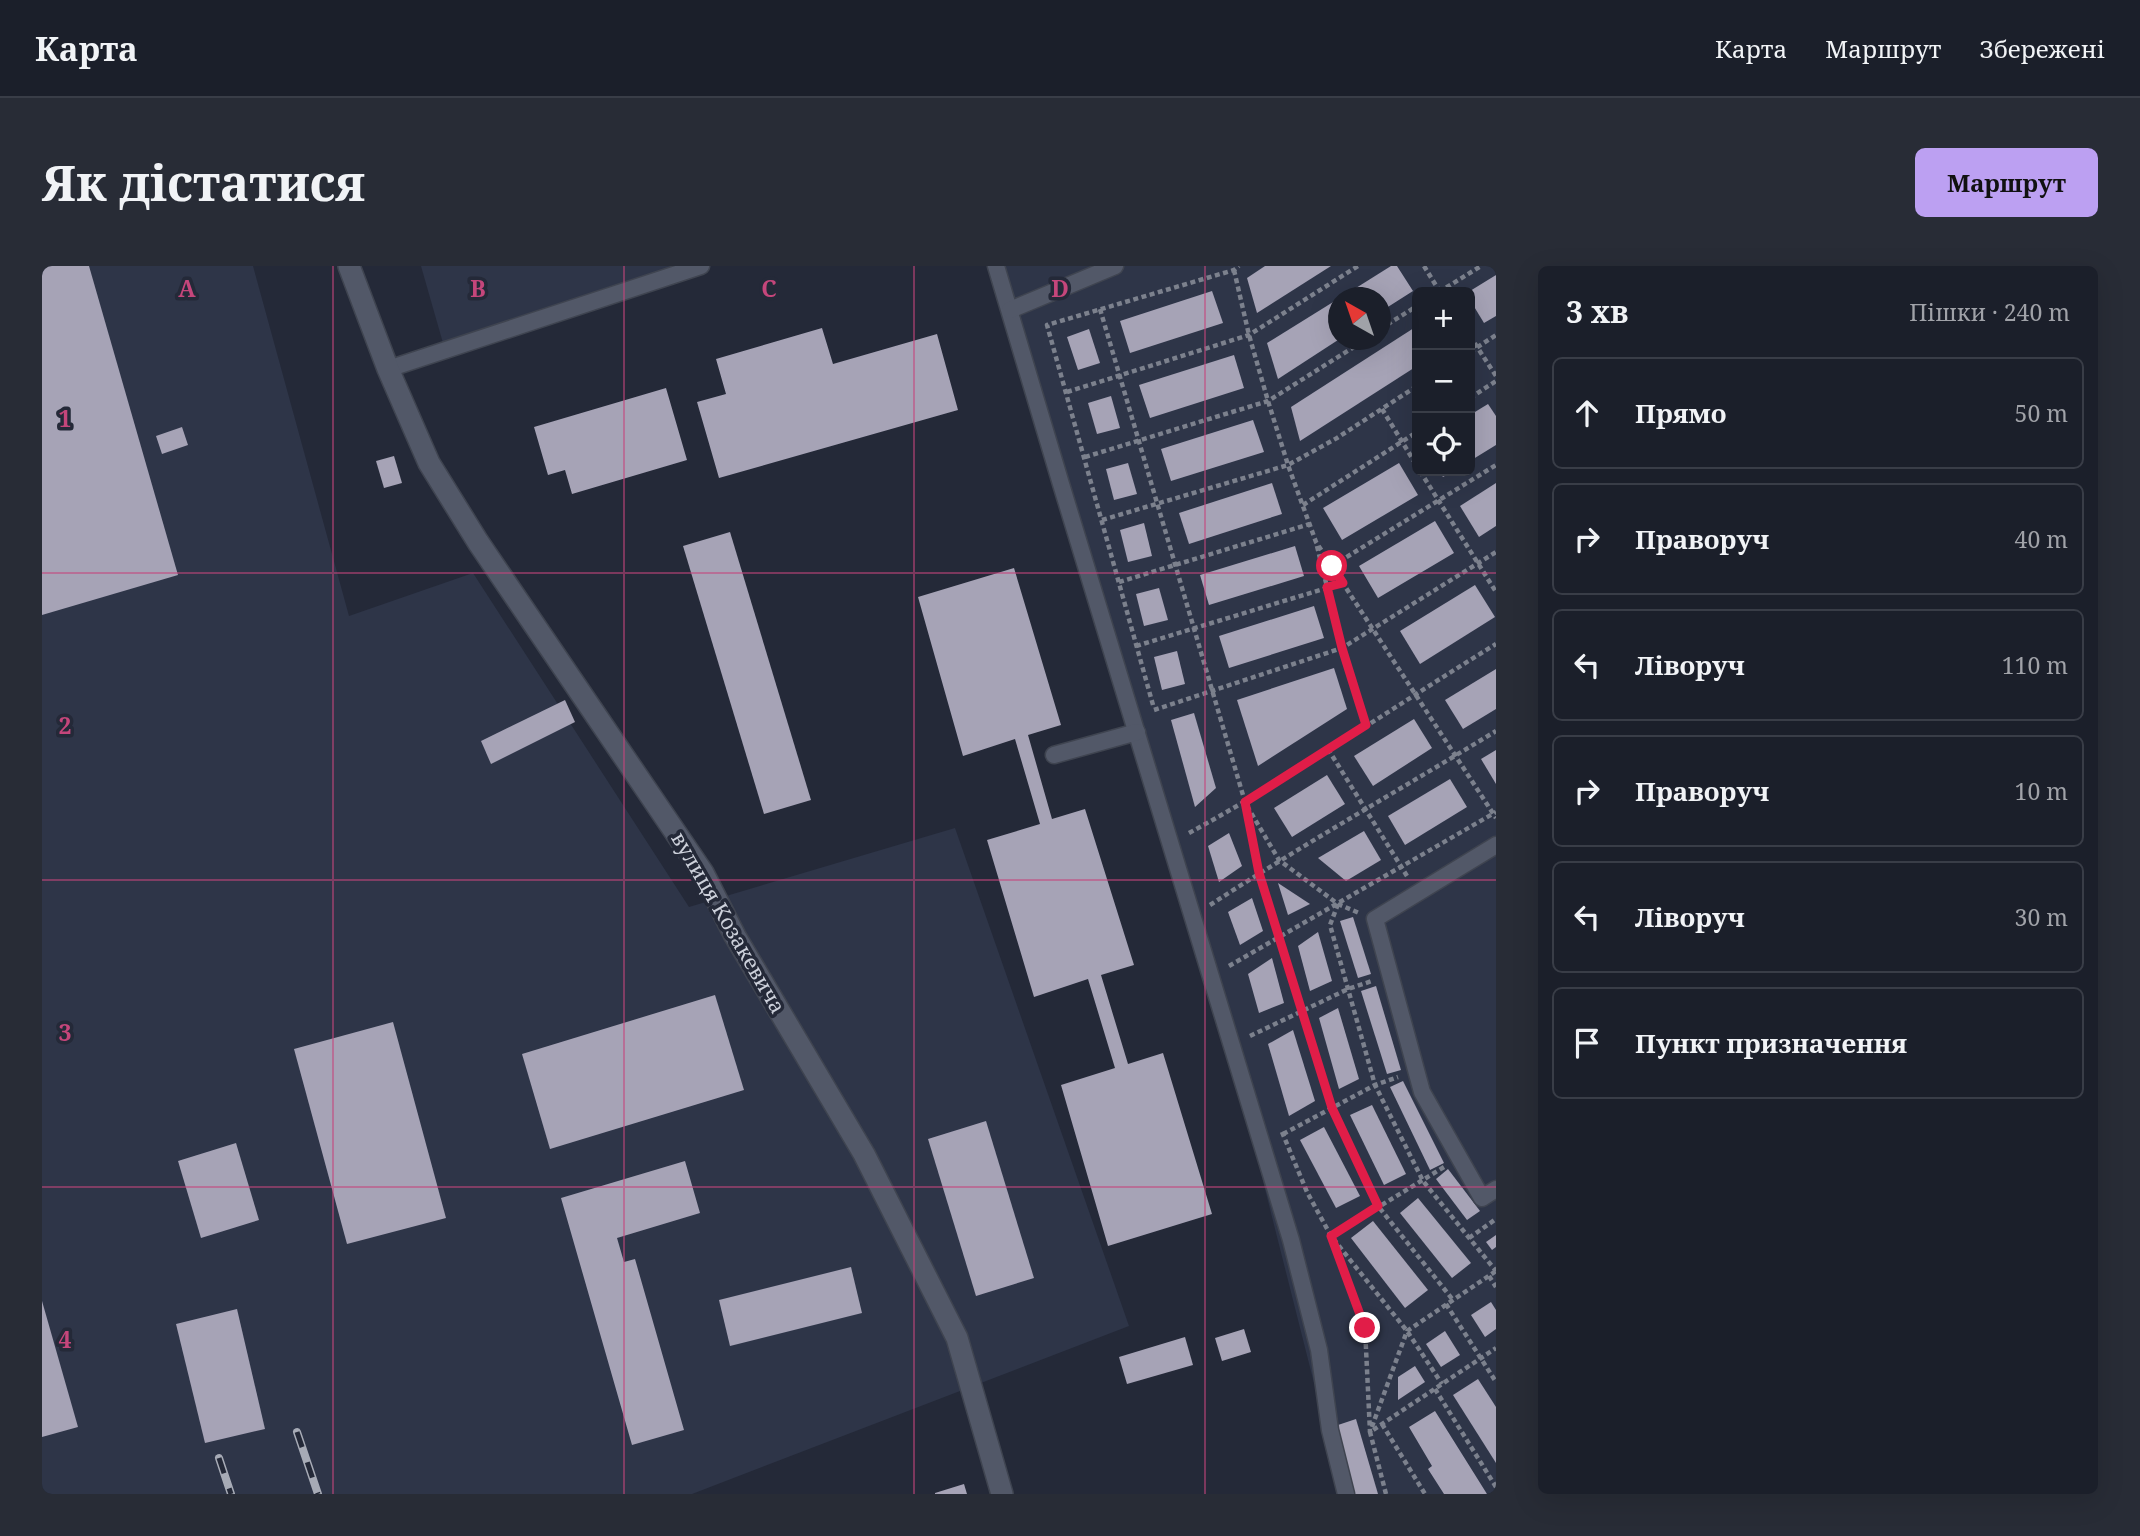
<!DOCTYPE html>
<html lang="uk">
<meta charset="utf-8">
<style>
body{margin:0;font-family:"Noto Serif",serif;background:#282c36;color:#f1f3f6}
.controls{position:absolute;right:21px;top:21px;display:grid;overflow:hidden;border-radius:10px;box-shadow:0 7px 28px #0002}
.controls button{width:63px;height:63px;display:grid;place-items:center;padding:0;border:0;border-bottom:2px solid #393d47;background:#1b1f2a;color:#f1f3f6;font:35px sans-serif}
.compass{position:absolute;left:1286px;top:21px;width:63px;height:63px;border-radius:50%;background:#1b1f2a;box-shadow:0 7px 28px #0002;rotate:320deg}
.stop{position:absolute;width:21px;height:21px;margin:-16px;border:5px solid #e11d48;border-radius:50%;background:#fff}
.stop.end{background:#e11d48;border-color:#fff;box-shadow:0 2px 7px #0008}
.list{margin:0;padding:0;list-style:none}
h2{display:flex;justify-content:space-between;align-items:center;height:91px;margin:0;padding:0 28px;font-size:30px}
h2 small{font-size:23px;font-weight:400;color:#a0a2a8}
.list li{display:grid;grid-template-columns:46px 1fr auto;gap:21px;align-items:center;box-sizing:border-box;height:112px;margin:0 14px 14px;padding:0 14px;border:2px solid #393d47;border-radius:10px}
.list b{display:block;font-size:26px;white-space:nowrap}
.list em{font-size:23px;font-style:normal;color:#a0a2a8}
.icon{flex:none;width:38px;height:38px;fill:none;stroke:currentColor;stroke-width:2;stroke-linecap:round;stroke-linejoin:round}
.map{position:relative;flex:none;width:1454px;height:1228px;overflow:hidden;border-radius:10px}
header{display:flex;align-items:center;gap:42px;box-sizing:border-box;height:98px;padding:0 35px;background:#1b1f2a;border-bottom:2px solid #393d47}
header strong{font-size:33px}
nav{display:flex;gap:38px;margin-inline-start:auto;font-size:24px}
.intro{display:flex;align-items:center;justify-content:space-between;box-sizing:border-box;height:168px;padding:0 42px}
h1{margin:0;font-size:49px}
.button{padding:18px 32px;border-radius:10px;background:#bca0f2;color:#111;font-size:24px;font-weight:700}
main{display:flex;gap:42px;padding:0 42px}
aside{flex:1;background:#1b1f2a;border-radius:10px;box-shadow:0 7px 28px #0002}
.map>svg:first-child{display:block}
</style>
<header>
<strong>Карта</strong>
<nav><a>Карта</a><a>Маршрут</a><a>Збережені</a></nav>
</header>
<div class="intro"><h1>Як дістатися</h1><a class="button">Маршрут</a></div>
<main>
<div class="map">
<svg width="1454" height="1228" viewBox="0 0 1454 1228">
<rect width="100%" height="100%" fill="#242938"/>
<g fill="#2e3548" fill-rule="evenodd">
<polygon points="0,0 211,0 307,350 431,307 647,641 913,562 1087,1060 650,1228 0,1228"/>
<polygon points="379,0 662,0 403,84"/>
<path d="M946,0H1454V1228H1300L1201,836L994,139ZM1375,26H1428V205H1375ZM1296,32H1338V74H1296Z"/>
</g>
<g fill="#a6a3b6">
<polygon points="0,0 47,0 136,309 0,349"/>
<polygon points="1223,0 1289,0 1215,47 1205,12"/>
<polygon points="1349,0 1355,0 1371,25 1338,46 1338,32 1298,32"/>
<polygon points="1454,9 1454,50 1442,57 1428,34 1428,25"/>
<polygon points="1170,25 1181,57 1088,87 1078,55"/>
<polygon points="1296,33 1296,74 1236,113 1225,77"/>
<polygon points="1375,60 1375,100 1258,175 1249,141"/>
<polygon points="780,62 791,98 895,68 916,144 677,212 655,136 684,128 674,93"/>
<polygon points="1047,63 1058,97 1036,104 1025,71"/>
<polygon points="1192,89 1202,122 1108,152 1097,119"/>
<polygon points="624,122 645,194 530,228 523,204 506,209 492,161"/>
<polygon points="1069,130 1078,162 1055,168 1046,137"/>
<polygon points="1446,138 1454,150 1454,179 1428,195 1428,149"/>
<polygon points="1211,154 1222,186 1129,215 1119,183"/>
<polygon points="140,161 146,179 120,188 114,170"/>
<polygon points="352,190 360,217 342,222 334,195"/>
<polygon points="1086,197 1095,228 1072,234 1064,203"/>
<polygon points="1357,197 1376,229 1300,274 1281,242"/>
<polygon points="1397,205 1412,205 1401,211"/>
<polygon points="1230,217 1240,248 1147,278 1137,247"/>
<polygon points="1454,217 1454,260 1437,271 1418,240"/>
<polygon points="1393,255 1412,287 1336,332 1317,300"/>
<polygon points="1102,257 1110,290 1086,296 1078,264"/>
<polygon points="688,266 769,534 722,548 641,280"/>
<polygon points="1253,280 1262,310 1167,339 1158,309"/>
<polygon points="972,302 1019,459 986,469 1010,553 1043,543 1092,699 1059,709 1086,798 1121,787 1170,948 1066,980 1019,819 1073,802 1046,713 992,731 945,574 998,558 973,473 921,490 876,331"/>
<polygon points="1433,319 1453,351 1378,398 1358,365"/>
<polygon points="1117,322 1126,354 1102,360 1094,328"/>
<polygon points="1272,340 1282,372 1187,402 1177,370"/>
<polygon points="1135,385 1143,418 1120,424 1112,391"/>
<polygon points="1292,402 1305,443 1216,500 1195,434"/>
<polygon points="1454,403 1454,443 1421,463 1403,434"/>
<polygon points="523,434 533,456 449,498 439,475"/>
<polygon points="1152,447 1174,522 1153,541 1129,454"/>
<polygon points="1372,453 1390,482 1331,520 1312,490"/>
<polygon points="1454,484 1454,518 1439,493"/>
<polygon points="1285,509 1303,538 1250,571 1232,542"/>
<polygon points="1408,513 1425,541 1363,579 1346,550"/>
<polygon points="1322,565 1339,594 1304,615 1276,592"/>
<polygon points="1187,567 1200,600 1177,616 1166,580"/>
<polygon points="1236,617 1268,638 1246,649"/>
<polygon points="1210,632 1221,665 1198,679 1186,646"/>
<polygon points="1311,651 1329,708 1316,712 1298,655"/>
<polygon points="1276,666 1290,715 1268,725 1256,680"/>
<polygon points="1230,692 1242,737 1217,747 1206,708"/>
<polygon points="1334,720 1359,804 1345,808 1319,725"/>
<polygon points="673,729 702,824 508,883 480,788"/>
<polygon points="1296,742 1317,813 1297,823 1277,752"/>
<polygon points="351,756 404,952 305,978 252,783"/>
<polygon points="1251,764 1273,835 1247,850 1226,778"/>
<polygon points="1361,815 1402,897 1388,904 1348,821"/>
<polygon points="1330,839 1364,908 1342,919 1308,849"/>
<polygon points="944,855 992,1012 934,1030 886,873"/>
<polygon points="1282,861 1318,930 1294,942 1258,874"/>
<polygon points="194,877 217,954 159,972 136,895"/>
<polygon points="643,895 658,947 575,972 582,996 593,993 642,1164 590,1179 519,932"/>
<polygon points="1406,903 1438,945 1425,954 1394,913"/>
<polygon points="1376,932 1429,997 1410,1012 1358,947"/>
<polygon points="1331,955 1386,1024 1363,1042 1309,972"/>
<polygon points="1454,969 1454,981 1450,984 1444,976"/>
<polygon points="809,1001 820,1047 688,1080 677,1034"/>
<polygon points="0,1035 36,1161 0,1171"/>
<polygon points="1449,1036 1454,1044 1454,1063 1443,1071 1429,1049"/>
<polygon points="195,1043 223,1163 163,1177 134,1058"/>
<polygon points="1202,1063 1209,1086 1180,1095 1173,1072"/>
<polygon points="1403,1065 1418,1089 1399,1101 1384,1078"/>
<polygon points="1143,1071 1151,1099 1085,1118 1077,1091"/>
<polygon points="1373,1100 1383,1116 1356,1134 1356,1111"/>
<polygon points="1436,1113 1454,1141 1454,1197 1411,1129"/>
<polygon points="1393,1145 1445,1228 1402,1228 1386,1203 1390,1200 1367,1161"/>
<polygon points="1314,1153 1336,1228 1312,1228 1293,1160"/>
<polygon points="922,1218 925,1228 893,1228 893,1227"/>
</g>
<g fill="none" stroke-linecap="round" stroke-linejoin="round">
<g stroke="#3f4450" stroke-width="19">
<g id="lane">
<polyline points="954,0 1019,218 1249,974 1277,1084 1288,1164 1304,1228"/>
<polyline points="968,44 1073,0"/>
<polyline points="346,103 659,0"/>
<polyline points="1012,489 1095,466"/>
<polyline points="1454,579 1333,653 1380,826 1440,932 1454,923"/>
</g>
</g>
<g stroke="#3f4450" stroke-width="24">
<polyline id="street" points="307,0 346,103 387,197 436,276 661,607 693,670 822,888 915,1072 960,1228"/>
</g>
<g stroke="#7c818d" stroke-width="4.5" stroke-dasharray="5 3.5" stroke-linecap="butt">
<polyline points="1382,0 1398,26"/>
<polyline points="1192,4 1207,69 1226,135 1246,199 1274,276 1454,552"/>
<polyline points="1397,26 1439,0"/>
<polyline points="1058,43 1203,536 1217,607 1290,842 1336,940 1411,1034"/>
<polyline points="1338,63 1375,40"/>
<polyline points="1428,70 1454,110"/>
<polyline points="1428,86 1454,69"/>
<polyline points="1025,126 1207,69 1316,0"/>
<polyline points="1428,132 1454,115"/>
<polyline points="1340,143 1375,200"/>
<polyline points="1043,191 1226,135 1323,74"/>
<polyline points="1378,205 1454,326"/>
<polyline points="1261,239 1375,166"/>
<polyline points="1060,254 1246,199 1295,172 1375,120"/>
<polyline points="1275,280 1300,382 1324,459"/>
<polyline points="1290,300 1454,199"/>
<polyline points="1077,316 1268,258"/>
<polyline points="1094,380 1301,317"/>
<polyline points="1111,439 1005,59 1192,4 1197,0"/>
<polyline points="1112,444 1300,382 1454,286"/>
<polyline points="1286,483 1365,610"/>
<polyline points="1205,540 1237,594 1296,638 1317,647"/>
<path d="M1147,567C1252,510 1351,441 1454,378"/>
<polyline points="1296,638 1288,659 1333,819 1381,915 1454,1005"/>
<path d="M1168,639C1262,578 1359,523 1454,465"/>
<polyline points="1187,700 1454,546"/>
<polyline points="1208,770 1306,723 1330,715"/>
<polyline points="1240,866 1265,926 1289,970 1365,1065 1400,1118"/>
<polyline points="1241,868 1333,819 1356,811"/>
<polyline points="1402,901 1289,970 1323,1062 1328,1166 1365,1065 1454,1005"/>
<polyline points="1427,972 1454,953"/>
<polyline points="1447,1010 1454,1021"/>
<polyline points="1404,1038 1454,1116"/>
<polyline points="1393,1123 1454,1221"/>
<polyline points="1340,1158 1383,1228"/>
<polyline points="1344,1228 1328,1166 1454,1082"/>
</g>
<use href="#lane" stroke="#525868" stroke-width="16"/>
<use href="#street" stroke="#525868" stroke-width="21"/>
<g stroke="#a7abb6" stroke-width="8">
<g id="rail">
<polyline points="255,1166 276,1228"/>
<polyline points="177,1192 189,1228"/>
</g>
</g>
<use href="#rail" stroke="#242938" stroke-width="5" stroke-dasharray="16" stroke-linecap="butt"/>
</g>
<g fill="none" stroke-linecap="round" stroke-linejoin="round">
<polyline stroke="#e11d48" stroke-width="9" points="1290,300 1301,317 1285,321 1300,382 1324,459 1203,536 1217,607 1290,842 1336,940 1289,970 1323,1062"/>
</g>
<path fill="none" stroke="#c5467b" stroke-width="2" stroke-opacity="0.55" d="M291,0V1228M582,0V1228M872,0V1228M1163,0V1228M0,307H1454M0,614H1454M0,921H1454"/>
<g text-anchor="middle" stroke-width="7" stroke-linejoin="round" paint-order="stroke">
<g font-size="21" fill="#cdd1db" stroke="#242938">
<text transform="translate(686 657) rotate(60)" y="7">вулиця Козакевича</text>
</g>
</g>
<g font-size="23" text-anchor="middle" font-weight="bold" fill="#c5467b" stroke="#242938" stroke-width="7" stroke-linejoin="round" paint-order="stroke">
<text x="145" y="31">A</text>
<text x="436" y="31">B</text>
<text x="727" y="31">C</text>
<text x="1018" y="31">D</text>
<text x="23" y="161">1</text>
<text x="23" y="468">2</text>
<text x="23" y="775">3</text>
<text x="23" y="1082">4</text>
</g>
</svg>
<div class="controls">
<button>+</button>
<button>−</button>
<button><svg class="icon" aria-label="locate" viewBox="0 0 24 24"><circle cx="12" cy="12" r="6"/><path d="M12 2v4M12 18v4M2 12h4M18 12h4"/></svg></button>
</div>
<svg class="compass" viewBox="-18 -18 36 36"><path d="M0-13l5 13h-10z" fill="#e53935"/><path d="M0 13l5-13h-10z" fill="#a0a2a8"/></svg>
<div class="stop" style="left:1290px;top:300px"></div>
<div class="stop end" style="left:1323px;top:1062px"></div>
</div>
<aside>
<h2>3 хв<small>Пішки · 240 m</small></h2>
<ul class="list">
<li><svg class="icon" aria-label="ahead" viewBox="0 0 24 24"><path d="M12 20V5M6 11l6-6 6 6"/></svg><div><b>Прямо</b></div><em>50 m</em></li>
<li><svg class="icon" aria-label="right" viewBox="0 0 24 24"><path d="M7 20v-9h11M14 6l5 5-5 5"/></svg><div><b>Праворуч</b></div><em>40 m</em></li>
<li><svg class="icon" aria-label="left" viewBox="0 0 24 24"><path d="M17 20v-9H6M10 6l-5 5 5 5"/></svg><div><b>Ліворуч</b></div><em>110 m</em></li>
<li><svg class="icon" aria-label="right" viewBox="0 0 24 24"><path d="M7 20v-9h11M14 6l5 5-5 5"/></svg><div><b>Праворуч</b></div><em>10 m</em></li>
<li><svg class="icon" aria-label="left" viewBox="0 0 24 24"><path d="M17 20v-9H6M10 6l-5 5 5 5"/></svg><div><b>Ліворуч</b></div><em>30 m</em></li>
<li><svg class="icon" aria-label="arrive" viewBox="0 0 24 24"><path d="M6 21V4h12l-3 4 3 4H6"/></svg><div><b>Пункт призначення</b></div></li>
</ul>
</aside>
</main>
